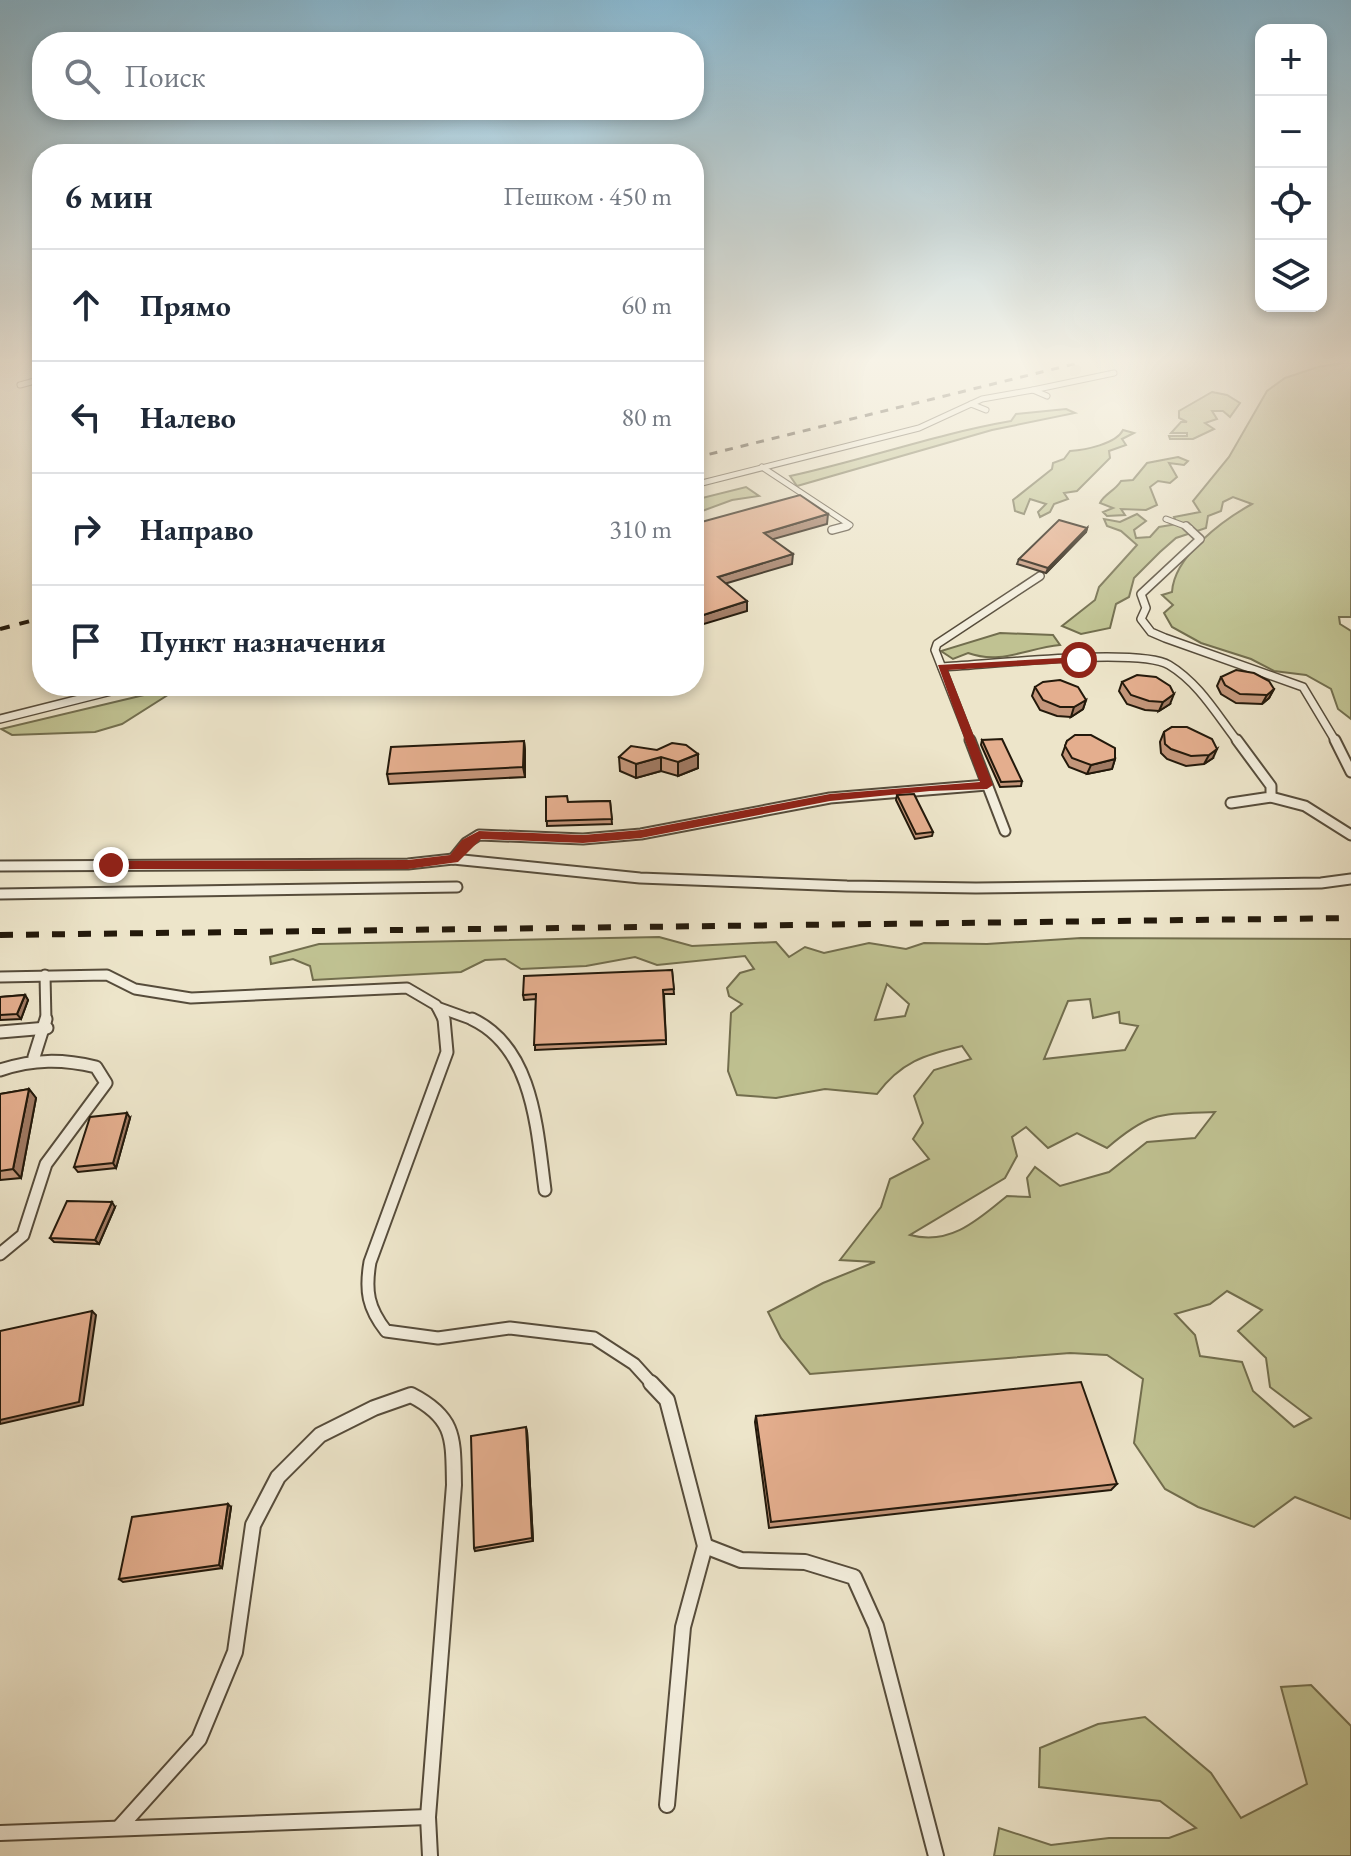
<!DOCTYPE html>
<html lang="ru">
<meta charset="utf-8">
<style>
body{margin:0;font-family:"EB Garamond",serif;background:#f2f2f3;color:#1f2937}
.controls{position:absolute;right:24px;top:24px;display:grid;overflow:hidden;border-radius:16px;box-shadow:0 4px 12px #0003}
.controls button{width:72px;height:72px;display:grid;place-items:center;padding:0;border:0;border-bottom:2px solid #e0e1e3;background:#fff;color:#1f2937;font:40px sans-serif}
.stop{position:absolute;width:24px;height:24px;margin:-18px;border:6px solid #8f2418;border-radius:50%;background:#fff}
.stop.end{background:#8f2418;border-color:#fff;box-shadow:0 2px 8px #0008}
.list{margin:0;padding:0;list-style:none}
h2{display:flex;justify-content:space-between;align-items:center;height:104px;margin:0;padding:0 32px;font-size:34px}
h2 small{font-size:26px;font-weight:400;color:#747a83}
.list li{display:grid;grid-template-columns:52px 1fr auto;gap:24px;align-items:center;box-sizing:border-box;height:112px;padding:0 32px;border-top:2px solid #e0e1e3}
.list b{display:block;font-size:30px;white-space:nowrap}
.list em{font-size:26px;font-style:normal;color:#747a83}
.icon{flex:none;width:44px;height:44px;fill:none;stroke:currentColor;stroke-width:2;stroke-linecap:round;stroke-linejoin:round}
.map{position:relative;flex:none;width:1351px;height:1856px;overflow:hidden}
.search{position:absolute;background:#fff;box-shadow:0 4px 12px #0003;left:32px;top:32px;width:672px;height:88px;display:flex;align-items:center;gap:20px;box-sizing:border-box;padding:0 28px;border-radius:32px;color:#747a83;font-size:30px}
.panel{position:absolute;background:#fff;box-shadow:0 4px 12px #0003;left:32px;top:144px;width:672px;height:552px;border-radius:32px}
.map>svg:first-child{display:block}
</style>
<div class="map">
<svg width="1351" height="1856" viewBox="0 0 1351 1856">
<rect width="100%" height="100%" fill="#ede5ca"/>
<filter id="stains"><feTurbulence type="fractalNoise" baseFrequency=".0025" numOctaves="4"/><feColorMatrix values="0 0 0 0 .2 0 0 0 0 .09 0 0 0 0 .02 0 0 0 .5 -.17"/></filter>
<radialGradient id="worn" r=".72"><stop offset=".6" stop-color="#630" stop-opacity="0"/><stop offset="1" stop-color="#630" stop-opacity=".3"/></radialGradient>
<g fill="#c0c292" stroke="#726e4e" stroke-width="2" fill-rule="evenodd">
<path d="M1351,362V617H1339L1340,624L1351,631V719L1338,709L1331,689L1306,675L1274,671L1251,659L1201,643L1172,627L1164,613L1173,605L1162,595L1172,592C1174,556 1223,520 1252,504L1233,497L1223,502L1221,511L1208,516L1206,528L1176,538L1160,552L1134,578L1129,597L1116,604L1110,628L1081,634L1062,626L1095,600L1099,587L1137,545L1121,531L1107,526L1104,519L1120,522L1137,514L1146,521L1134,530L1136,538L1150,537L1159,527L1177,524L1174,517L1200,512L1193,501L1229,457L1267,391L1285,378L1318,367Z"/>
<polygon points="1212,392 1227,395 1240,403 1230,417 1223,411 1212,411 1217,419 1205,423 1214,429 1193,439 1170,439 1169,436 1187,436 1187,433 1171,433 1181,422 1187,422 1179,418 1179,411"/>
<path d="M1066,409L1075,413L992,430L797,486L790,476C864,460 936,434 1011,421L1016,414Z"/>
<path d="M1123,430L1134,433L1122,439L1126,445L1109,451L1110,458L1077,491L1064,493L1068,499L1054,504L1050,512L1040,517L1038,512L1046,504L1030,499L1024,514L1015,511L1013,500L1052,469L1053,463L1064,459L1070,451C1085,450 1116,444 1123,430Z"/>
<path d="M1178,457L1188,461L1184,465L1169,463L1177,477L1170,483L1158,481L1150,487L1157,505L1146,510L1121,509L1125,515L1107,516L1103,512L1113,508L1100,503C1104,494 1115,491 1121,481L1133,480L1147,463Z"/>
<polygon points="746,487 759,496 732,500 694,514 694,500"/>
<path d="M1000,633L1053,635L1060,645C1027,648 1001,665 968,653L953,659L941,651Z"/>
<polygon points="182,686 122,724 95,732 12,735 1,729"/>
<path d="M659,937L692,946L776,942L789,957L805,947L824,953L869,943L906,949L924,943L987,944L1081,938L1351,939V1519L1295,1497L1254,1527L1198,1507L1165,1489L1134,1443L1143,1379L1107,1355L1070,1353L810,1374L781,1338L768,1312L823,1283L875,1262L840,1260L881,1207L890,1179L929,1159L913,1139L923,1123L914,1096L934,1070L971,1059L962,1046C924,1055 901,1062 877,1094L825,1089L776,1098L737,1095L728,1071L731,1013L742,1004L729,996L727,988L740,973L754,969L745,956L657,965L635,957L586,966L521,969L505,959L485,960L461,972L313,980L310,966L293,959L271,964L270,957L319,944ZM887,984L909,1004L905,1016L875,1020ZM1090,999L1093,1018L1119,1012L1120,1023L1138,1026L1125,1050L1044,1059L1068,1001ZM1215,1112L1195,1138L1147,1142L1109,1172L1060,1186L1035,1167L1027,1178L1030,1197L1007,1196C978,1220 950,1246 910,1235L1005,1178L1017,1156L1012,1137L1026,1127L1048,1148L1077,1133L1107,1148C1150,1111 1160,1114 1215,1112ZM1227,1291L1262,1310L1238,1331L1266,1358L1270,1387L1311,1418L1294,1427L1253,1391L1242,1362L1200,1356L1195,1335L1175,1314L1210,1304Z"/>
<polygon points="1311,1685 1351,1726 1351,1856 994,1856 999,1828 1051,1845 1109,1838 1169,1838 1196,1828 1160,1801 1039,1787 1040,1748 1098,1724 1145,1717 1211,1773 1241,1818 1307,1784 1281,1687"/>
</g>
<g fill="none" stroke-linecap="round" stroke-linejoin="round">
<g stroke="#564c3b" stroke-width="7">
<g id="lane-far4">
<polyline points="20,385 42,379"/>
<polyline points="1033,390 1114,373"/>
<polyline points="971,404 986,410"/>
<polyline points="762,467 850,525 840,528"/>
<polyline points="694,485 919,428 982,399 1033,390 1047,396"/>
<polyline points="1166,519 1190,528"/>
</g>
</g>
<g stroke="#564c3b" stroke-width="10">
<g id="lane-far3">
<polyline points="1186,526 1200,539 1141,594 1146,608 1141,619 1151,632 1165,638 1303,687 1336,742"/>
<polyline points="832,530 847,526"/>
<path d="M942,667C985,665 1138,647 1169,665C1199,683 1217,715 1238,742"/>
<polyline points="241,686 272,686"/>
<polyline points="351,686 361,686"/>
<polyline points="0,719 131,686"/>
<polyline points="971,742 935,650 937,644 1040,576"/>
</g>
</g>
<g stroke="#564c3b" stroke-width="13">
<g id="lane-far2">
<polyline points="970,740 1005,831"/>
<polyline points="1335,740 1351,772"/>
<polyline points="1271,797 1305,806 1351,835"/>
<polyline points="1231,803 1271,797 1271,786 1237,740"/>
<polyline points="453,859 466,843 479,835 583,839 641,834 830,798 987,785"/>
<polyline points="0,866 408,864 453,859 640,878 847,886 976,888 1321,883 1351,879"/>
<polyline points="0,894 457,887"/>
<polyline points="45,975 46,1021"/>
<polyline points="0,977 107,975 135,989 191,998 407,988 436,1005 444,1021"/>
<polyline points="437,1007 476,1021"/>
</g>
</g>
<g stroke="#564c3b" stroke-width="15">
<g id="lane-far1">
<path d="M444,1019L447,1052L370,1262C365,1291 368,1308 386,1331L438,1338L510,1328L594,1338L634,1364L653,1385"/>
<path d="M472,1019C534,1048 537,1131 545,1190"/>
<polyline points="0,1032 47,1028"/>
<polyline points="34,1057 46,1019"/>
<path d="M0,1070C34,1059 62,1059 96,1067L106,1083L46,1164L23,1235L0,1254"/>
</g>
</g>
<g stroke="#564c3b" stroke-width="18">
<g id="lane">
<polyline points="651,1383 667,1400 705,1546 683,1627 667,1805"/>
<polyline points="705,1546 741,1560 805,1562 854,1577 876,1626 936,1856"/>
<path d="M119,1828L199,1739L235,1652L253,1525L278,1477L320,1435L374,1408L411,1395C456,1418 453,1439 454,1485L428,1817L430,1856"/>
<polyline points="0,1833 428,1817"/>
</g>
</g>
<use href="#lane-far4" stroke="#f3eedd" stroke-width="5"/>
<use href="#lane-far3" stroke="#f3eedd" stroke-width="7"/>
<use href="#lane-far2" stroke="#f3eedd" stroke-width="9"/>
<use href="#lane-far1" stroke="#f3eedd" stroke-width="11"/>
<use href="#lane" stroke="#f3eedd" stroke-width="14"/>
<polyline stroke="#23190b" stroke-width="3" stroke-dasharray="8 8" stroke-linecap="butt" points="694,458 1082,362"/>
<polyline stroke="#23190b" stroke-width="4" stroke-dasharray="10 10" stroke-linecap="butt" points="0,629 42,618"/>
<polyline stroke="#23190b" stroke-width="6" stroke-dasharray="13 13" stroke-linecap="butt" points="0,935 1351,918"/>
</g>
<g fill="#c4967a" stroke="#23190b" stroke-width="2">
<polygon points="1087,528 1086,532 1046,573 1017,564 1019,559"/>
<polygon points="1221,677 1274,689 1269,698 1262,704 1236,703 1221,694 1217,686"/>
<polygon points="1122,682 1170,704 1159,711 1145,710 1127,704 1119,691"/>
<polygon points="1035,687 1086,700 1083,709 1071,717 1057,716 1040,710 1032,696"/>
<polygon points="1172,727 1213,758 1204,764 1186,766 1167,759 1161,753 1160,742 1164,732"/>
<polygon points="982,740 1022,781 1021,786 1000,787 981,745"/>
<polygon points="524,741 525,751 525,777 389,784 387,774"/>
<polygon points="1067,741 1115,759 1112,769 1087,774 1069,767 1062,755"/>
<polygon points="657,750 698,754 698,768 678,776 661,771 636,778 620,771 619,757"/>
<polygon points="897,795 933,832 932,836 915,839 896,800"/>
<polygon points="546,797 568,802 610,801 612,824 547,826"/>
<polygon points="672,970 674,994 664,994 666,1044 535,1050 536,999 524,1000 523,995"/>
<polygon points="25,995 28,1000 21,1019 0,1020 0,997"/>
<polygon points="29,1089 36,1098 21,1178 0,1180 0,1094"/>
<polygon points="130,1118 116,1168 78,1172 74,1167"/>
<polygon points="115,1207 99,1244 54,1242 50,1238"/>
<polygon points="756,1416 1117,1484 1111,1490 769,1528 755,1422"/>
<polygon points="527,1431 533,1541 475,1551 474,1548"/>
<polygon points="231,1507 222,1568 123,1582 119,1579"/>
</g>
<g fill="#a07a63" stroke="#23190b" stroke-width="2">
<polygon points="828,514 827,524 763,542 764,533"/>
<polygon points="1087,528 1086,532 1046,573 1048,568"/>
<polygon points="793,554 792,564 717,586 718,577"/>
<polygon points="747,601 747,611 694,627 694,618"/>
<polygon points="1274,689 1269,698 1262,704 1267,695"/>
<polygon points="1174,694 1170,704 1159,711 1163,702"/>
<polygon points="1086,700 1083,709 1071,717 1074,707"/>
<polygon points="524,741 525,751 525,777 523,767"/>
<polygon points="1217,749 1213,758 1204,764 1209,755"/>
<polygon points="698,754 698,768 678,776 678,762"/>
<polygon points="661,757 661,771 636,778 636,764"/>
<polygon points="1115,759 1112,769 1087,774 1091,765"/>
<polygon points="25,995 28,1000 21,1019 17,1014"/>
<polygon points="29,1089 36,1098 21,1178 13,1169"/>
<polygon points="127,1113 130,1118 116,1168 113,1163"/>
<polygon points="112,1202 115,1207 99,1244 95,1240"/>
<polygon points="92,1311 96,1315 83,1405 0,1424 0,1420"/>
<polygon points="526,1427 527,1431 533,1541 532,1538"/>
<polygon points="228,1504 231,1507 222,1568 219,1565"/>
</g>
<g fill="#e4ae8e" stroke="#23190b" stroke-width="2">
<polygon points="800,495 828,514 764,533 793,554 718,577 747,601 694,618 694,524"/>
<polygon points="1059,520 1087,528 1048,568 1019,559"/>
<polygon points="1236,670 1254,673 1269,681 1274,689 1267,695 1240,694 1225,685 1221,677"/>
<polygon points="1137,675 1156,677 1170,686 1174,694 1163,702 1149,701 1131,695 1122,682"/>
<polygon points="1060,680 1078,687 1086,700 1074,707 1060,707 1043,700 1035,687 1043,682"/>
<polygon points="1172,727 1187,727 1212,739 1217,749 1209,755 1191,756 1171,749 1165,744 1164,732"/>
<polygon points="1075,735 1091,735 1115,748 1115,759 1091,765 1072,758 1065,746 1067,741"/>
<polygon points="1002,739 1022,781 1001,782 982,740"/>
<polygon points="524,741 523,767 387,774 391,747"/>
<polygon points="672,743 686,745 698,754 678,762 661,757 636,764 619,757 631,746 657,750"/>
<polygon points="914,794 933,832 916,834 897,795"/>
<polygon points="567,796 568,802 610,801 612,819 546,821 546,797"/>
<polygon points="672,970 674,989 663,990 666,1040 534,1045 536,994 523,995 524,976"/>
<polygon points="25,995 17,1014 0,1015 0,997"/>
<polygon points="29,1089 13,1169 0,1171 0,1094"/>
<polygon points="127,1113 113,1163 74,1167 90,1117"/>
<polygon points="67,1201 112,1202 95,1240 50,1238"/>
<polygon points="92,1311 79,1402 0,1420 0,1331"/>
<polygon points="1081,1382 1117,1484 771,1522 756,1416"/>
<polygon points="526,1427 532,1538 474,1548 471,1436"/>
<polygon points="228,1504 219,1565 119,1579 132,1517"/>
</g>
<linearGradient id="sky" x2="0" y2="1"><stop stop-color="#89b9d2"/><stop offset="0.58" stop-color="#f7f3e7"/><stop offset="1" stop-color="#f7f3e7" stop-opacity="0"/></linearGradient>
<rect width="1351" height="622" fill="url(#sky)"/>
<polygon fill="#8f2418" points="1079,657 1082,662 948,670 993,785 987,789 930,791 830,801 641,838 583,843 481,839 458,862 408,869 111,869 105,865 111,861 408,860 450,855 462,840 479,831 583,835 641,830 830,794 980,782 938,665"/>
<rect width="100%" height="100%" filter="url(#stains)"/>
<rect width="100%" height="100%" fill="url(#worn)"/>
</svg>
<div class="controls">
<button>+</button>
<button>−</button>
<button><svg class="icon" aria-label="locate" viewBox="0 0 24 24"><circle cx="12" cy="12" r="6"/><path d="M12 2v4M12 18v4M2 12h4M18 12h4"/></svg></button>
<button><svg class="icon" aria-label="layers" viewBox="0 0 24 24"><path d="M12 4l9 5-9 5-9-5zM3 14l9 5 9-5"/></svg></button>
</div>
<div class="stop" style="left:1079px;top:660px"></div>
<div class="stop end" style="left:111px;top:865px"></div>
<div class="search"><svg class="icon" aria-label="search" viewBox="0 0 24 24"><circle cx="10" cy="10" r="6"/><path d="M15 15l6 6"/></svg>Поиск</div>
<section class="panel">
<h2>6 мин<small>Пешком · 450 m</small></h2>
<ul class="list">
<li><svg class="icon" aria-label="ahead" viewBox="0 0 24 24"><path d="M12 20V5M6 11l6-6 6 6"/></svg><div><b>Прямо</b></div><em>60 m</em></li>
<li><svg class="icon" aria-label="left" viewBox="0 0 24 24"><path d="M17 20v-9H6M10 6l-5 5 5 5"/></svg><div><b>Налево</b></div><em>80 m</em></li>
<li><svg class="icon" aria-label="right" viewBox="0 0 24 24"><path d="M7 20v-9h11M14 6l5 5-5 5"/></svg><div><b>Направо</b></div><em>310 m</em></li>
<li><svg class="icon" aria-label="arrive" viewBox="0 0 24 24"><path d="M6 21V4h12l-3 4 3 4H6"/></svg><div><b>Пункт назначения</b></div></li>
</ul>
</section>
</div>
